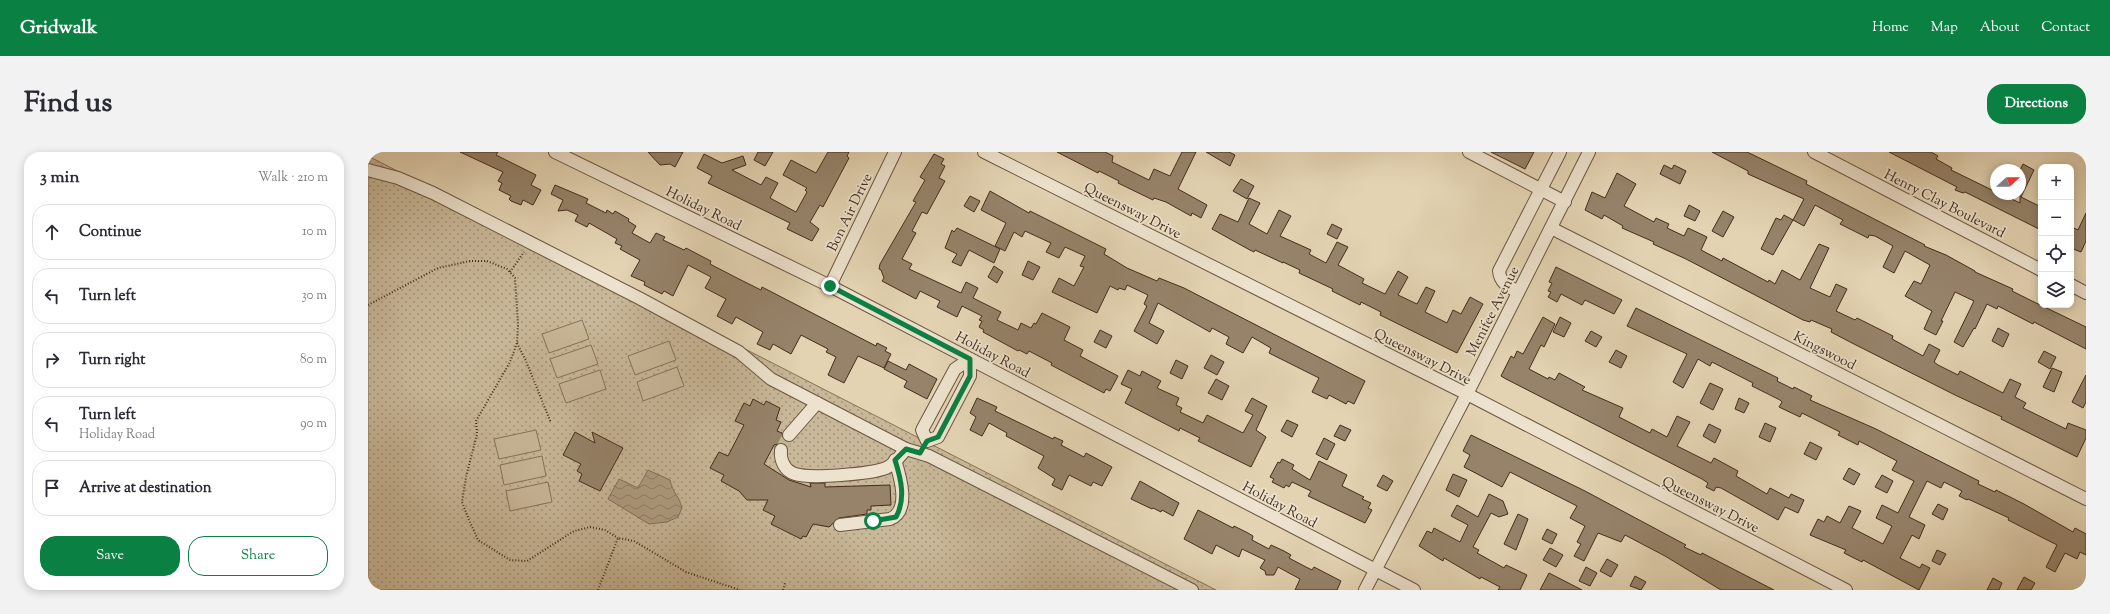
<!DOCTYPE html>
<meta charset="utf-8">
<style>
body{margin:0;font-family:"Sorts Mill Goudy",serif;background:#f2f2f3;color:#2b2b33}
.controls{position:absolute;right:12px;top:12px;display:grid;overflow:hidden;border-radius:8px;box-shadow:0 2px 10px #0003}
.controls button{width:36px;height:36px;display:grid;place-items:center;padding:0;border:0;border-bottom:1px solid #e1e1e2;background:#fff;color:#2b2b33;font:20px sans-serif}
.compass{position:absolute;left:1622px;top:12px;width:36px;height:36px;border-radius:50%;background:#fff;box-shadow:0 2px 10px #0003;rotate:69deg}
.stop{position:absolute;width:12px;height:12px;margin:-9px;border:3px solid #0b8043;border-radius:50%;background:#fff}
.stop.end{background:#0b8043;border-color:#fff;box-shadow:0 1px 4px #0008}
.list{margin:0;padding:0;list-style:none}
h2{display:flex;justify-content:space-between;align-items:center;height:52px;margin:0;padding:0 16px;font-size:17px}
h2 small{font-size:13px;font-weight:400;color:#7c7c81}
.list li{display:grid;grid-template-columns:26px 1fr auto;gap:12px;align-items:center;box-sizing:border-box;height:56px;margin:0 8px 8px;padding:0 8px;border:1px solid #e1e1e2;border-radius:16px}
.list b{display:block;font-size:15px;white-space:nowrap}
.list p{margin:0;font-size:13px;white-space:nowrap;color:#7c7c81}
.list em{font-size:13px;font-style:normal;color:#7c7c81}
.actions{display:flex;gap:8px;padding:12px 16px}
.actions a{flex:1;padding:9px 0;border:1px solid #0b8043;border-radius:16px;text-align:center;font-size:14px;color:#0b8043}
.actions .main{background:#0b8043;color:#fff}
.icon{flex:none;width:22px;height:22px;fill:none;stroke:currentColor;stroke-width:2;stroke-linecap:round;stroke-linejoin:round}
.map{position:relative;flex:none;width:1718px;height:438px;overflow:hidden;border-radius:16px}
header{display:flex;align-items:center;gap:24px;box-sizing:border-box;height:56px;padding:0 20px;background:#0b8043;color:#fff}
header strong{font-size:19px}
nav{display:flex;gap:22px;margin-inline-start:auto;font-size:14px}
.intro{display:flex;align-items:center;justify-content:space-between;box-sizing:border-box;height:96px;padding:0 24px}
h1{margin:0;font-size:28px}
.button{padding:10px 18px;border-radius:16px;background:#0b8043;color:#fff;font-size:14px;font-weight:700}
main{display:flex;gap:24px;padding:0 24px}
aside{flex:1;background:#fff;border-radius:16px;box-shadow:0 2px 10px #0003}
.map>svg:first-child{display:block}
</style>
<header>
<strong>Gridwalk</strong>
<nav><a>Home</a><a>Map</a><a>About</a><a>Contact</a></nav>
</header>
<div class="intro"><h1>Find us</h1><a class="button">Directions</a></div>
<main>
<aside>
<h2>3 min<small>Walk · 210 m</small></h2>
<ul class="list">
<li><svg class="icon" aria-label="ahead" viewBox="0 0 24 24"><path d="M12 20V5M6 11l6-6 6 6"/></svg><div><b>Continue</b></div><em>10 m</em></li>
<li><svg class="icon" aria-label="left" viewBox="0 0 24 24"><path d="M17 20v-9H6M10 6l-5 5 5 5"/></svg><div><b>Turn left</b></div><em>30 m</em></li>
<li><svg class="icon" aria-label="right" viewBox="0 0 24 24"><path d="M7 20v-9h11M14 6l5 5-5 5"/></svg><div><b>Turn right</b></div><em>80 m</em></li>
<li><svg class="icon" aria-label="left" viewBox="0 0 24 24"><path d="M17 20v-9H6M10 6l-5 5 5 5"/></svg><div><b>Turn left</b><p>Holiday Road</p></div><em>90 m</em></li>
<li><svg class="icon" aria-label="arrive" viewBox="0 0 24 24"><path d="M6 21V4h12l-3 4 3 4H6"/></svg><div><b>Arrive at destination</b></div></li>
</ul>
<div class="actions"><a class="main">Save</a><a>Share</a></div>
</aside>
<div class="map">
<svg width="1718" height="438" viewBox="0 0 1718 438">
<defs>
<pattern id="grass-dots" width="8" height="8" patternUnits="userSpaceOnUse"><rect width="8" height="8" fill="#c8b798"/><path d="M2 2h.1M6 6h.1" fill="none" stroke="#a4957b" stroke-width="1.8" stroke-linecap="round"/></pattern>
<pattern id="water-waves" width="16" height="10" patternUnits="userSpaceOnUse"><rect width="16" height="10" fill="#ad9b7f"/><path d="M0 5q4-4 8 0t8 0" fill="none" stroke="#8e7f67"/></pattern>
</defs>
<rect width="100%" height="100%" fill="#e3d3b2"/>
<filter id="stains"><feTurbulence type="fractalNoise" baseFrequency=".005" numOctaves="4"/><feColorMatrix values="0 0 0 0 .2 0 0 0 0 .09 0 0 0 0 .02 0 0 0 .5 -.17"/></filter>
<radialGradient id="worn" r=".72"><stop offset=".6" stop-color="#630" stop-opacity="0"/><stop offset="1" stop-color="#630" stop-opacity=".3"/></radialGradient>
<polygon fill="url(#grass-dots)" stroke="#86725a" points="0,4 848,438 0,438"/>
<g fill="#c8b798" stroke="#86725a">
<polygon points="214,168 221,187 181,201 174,182"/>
<polygon points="301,189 308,208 267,223 260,204"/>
<polygon points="223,193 230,212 189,226 182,207"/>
<polygon points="309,215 316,234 275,249 269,230"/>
<polygon points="232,218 238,237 198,251 191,232"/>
<polygon points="168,278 173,298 131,307 126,287"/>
<polygon points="174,304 178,324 136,333 132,313"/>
<polygon points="180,330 184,350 142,359 138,339"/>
</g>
<path fill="url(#water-waves)" stroke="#836f57" d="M280,318L302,328C305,342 311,343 314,356L310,365L299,370L281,372L240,347L251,327L270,336Z"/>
<g fill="#96836a" stroke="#432d1c">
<polygon points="92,0 130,0 128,3 168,23 163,33 173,38 165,53 155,48 153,53 143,49 141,47 143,44 131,38 134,31 130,29 135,20"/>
<polygon points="280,0 315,0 307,15 302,12 292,13"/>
<polygon points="390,0 405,0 397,14 386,8"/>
<polygon points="460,0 481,0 479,4 481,6 455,55 452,53 442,70 451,77 444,89 419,77 422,71 340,31 344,24 329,16 336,2 354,11 375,4 378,13 364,18 393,33 398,25 410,31 402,46 428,60 439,40 437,38 439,36 415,23 423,8 448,21"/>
<polygon points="689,0 737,0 745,4 744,10 781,28 786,17 802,24 814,0 828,0 810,37 839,53 833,66 824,61 823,64 798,50 786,46 785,48 750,31 751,29 731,19 730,21"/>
<polygon points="838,0 861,0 867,3 862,14"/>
<polygon points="1123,0 1166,0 1157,17"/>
<polygon points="1344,0 1379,0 1439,29 1438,32 1557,93 1556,94 1578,103 1607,119 1607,120 1645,137 1644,139 1664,149 1718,175 1718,197 1666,170 1665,172 1630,154 1629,157 1619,152 1607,177 1606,176 1595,195 1586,190 1606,149 1587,140 1573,169 1575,169 1568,183 1556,177 1564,159 1537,144 1546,129 1553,132 1562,113 1537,99 1526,121 1515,115 1525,94 1507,84 1501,83 1500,86 1472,72 1475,68 1447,53 1436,74 1425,68 1436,47 1380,22 1380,19"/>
<polygon points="1521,0 1563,0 1570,4 1568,7 1584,16 1583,18 1628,40 1628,42 1633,42 1652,51 1652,18 1655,12 1666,18 1653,45 1673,55 1673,78 1597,40 1595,41 1587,38 1589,35"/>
<polygon points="566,2 576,7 573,12 577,14 571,26 577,29 559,62 554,60 544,79 548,81 534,107 544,112 541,117 593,141 598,130 610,136 605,146 633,160 629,168 650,178 653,171 663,176 666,171 668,172 674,161 702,175 696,188 715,198 712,204 750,224 742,239 738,237 736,241 683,213 684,211 661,199 659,202 651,198 650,199 615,180 616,178 611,175 614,169 611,168 614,164 594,154 589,165 569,155 572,149 552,139 548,147 514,129 516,126 513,118 511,117 512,112 548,50 545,49 557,28 552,25"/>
<polygon points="1296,13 1304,17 1306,13 1318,19 1312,32 1292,22"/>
<polygon points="1249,21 1268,32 1256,54 1286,70 1288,66 1301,72 1299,76 1316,84 1320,76 1339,85 1333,98 1354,109 1355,106 1400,130 1401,128 1407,132 1414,118 1432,128 1451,92 1461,96 1442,136 1462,145 1468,132 1479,137 1468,159 1487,168 1489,166 1525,184 1524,187 1555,204 1561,192 1572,198 1566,210 1570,213 1590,223 1592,219 1635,241 1642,227 1653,232 1647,245 1658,251 1655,256 1698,277 1700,271 1718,278 1718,286 1709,305 1633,267 1634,265 1587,243 1482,190 1463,180 1464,177 1443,168 1442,170 1435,168 1318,107 1285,92 1286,90 1254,76 1255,74 1236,63 1234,67 1217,58 1224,40 1237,46"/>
<polygon points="873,27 886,34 879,47 865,39"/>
<polygon points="187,33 220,47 218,51 238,61 239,58 245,62 247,59 261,67 260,69 268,74 264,81 282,91 288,81 297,85 295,88 316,98 318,96 337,106 343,109 342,112 369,126 393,138 394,135 508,194 509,191 519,196 517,199 523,202 516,216 490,204 476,231 460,223 468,205 458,200 460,197 433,183 423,202 405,192 402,198 389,192 395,180 368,165 364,172 349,164 358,147 337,136 343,125 320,113 305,144 296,139 294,142 276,133 277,130 263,124 272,108 252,97 254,94 247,91 249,87 221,71 219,75 207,69 210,63 199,58 190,59 195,48 183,42"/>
<polygon points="622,39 661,61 662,59 738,97 736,102 759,116 789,129 791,126 816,136 997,229 986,252 980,249 978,252 961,243 959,247 944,240 951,226 901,201 903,196 884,185 875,201 858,192 861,185 844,176 842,180 790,151 781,171 796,179 789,192 766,179 779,154 776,152 780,143 759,133 757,138 751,136 750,138 742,134 729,161 684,140 691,126 706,134 716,115 712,114 717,104 697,95 691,106 678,100 683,91 657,79 654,85 646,80 637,99 627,94 638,71 613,58"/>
<polygon points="602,44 612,49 606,60 596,54"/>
<polygon points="881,46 892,51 881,72 899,82 911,58 923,64 912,84 943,98 941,102 958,111 969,90 980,95 970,113 996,127 994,131 1017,142 1030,119 1040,125 1030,143 1049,152 1058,135 1067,139 1057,160 1079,171 1085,158 1093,162 1102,145 1115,152 1089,201 1012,163 1013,160 993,150 992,153 964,139 965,137 931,121 932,118 915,110 915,111 887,98 886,100 880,97 844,77 852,62 870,70"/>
<polygon points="1321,53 1332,59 1327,69 1316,64"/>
<polygon points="1355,59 1366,65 1355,85 1344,79"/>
<polygon points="1718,61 1718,89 1713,100 1703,96 1703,75 1710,78"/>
<polygon points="1416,63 1425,68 1405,103 1393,97 1408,66 1413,68"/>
<polygon points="964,72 974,77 969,87 959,82"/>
<polygon points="589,76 632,97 626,111 601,98 593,114 584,110 589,102 577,96 584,78 586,80"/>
<polygon points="660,109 672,115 665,128 654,123"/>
<polygon points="626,114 635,120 629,131 620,125"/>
<polygon points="1188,115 1254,148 1246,162 1217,148 1214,153 1193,142 1189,150 1180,145 1183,140 1180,139 1184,131 1181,130"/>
<polygon points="1268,156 1410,226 1409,229 1425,237 1426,235 1444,244 1442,248 1508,277 1611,329 1610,332 1627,340 1628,338 1656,352 1705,380 1707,376 1718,382 1718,403 1712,400 1709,407 1697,401 1687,420 1678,415 1689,393 1640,368 1641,366 1600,347 1599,348 1591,344 1594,339 1576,330 1573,336 1559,329 1541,365 1557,373 1551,387 1544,383 1532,406 1552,416 1554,412 1562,416 1551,438 1495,408 1494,410 1476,401 1478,398 1442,383 1450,367 1456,370 1459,364 1472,371 1481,354 1493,359 1484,376 1515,392 1524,374 1508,366 1514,353 1530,361 1546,329 1524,318 1529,309 1491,289 1490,293 1470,283 1472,280 1434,261 1432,265 1411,255 1414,250 1412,248 1384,234 1385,231 1344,210 1342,214 1330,207 1315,236 1305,230 1319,202 1259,174"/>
<polygon points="1175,165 1187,172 1176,195 1173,193 1161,217 1180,227 1181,225 1187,228 1191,221 1217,235 1214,238 1255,256 1251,265 1282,281 1284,277 1299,285 1309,264 1322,270 1309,294 1343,311 1346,306 1370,319 1368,324 1399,342 1402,336 1421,346 1423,342 1436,348 1430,361 1417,355 1410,368 1353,336 1348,335 1346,339 1338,335 1340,331 1334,327 1138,227 1133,224 1143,204 1146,206 1149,199 1155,202"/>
<polygon points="1192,165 1203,171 1196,185 1185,180"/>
<polygon points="1630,176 1641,182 1635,195 1624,189"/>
<polygon points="732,178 744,184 738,196 726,190"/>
<polygon points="1223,179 1234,185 1228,195 1217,189"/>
<polygon points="1248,198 1259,204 1253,216 1241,210"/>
<polygon points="1676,199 1688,205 1682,217 1670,210"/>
<polygon points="843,203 856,210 849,223 836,216"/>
<polygon points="808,208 820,214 814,227 802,221"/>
<polygon points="520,209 538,218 541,212 569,227 559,247 536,235 539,229 516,217"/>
<polygon points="1684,216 1694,220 1686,240 1675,235"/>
<polygon points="760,218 772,224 774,219 793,229 789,236 811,246 808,253 814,256 812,260 835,271 839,263 875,281 885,263 877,259 884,246 899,254 888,278 898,285 883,315 830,289 832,286 812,276 811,279 757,251 764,237 753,232"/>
<polygon points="1718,223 1718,250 1715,256 1704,250"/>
<polygon points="848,227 861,234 854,248 840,241"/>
<polygon points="1342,231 1355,237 1345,258 1332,251"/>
<polygon points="609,246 629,255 627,259 685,287 686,285 695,289 693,293 716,305 718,301 744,315 734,334 725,330 723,334 701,323 694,338 684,333 687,327 670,316 676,304 638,284 639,281 621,271 614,284 602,278 608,265 602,261"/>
<polygon points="1371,246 1381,251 1376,261 1367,257"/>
<polygon points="385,247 396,253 398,249 412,256 408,268 413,270 409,279 414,281 416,288 421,290 419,294 414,291 406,293 396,312 421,328 443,335 442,331 457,331 457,335 522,333 523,353 503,354 503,358 499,358 499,362 471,366 461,375 445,372 438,385 435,384 433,387 403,372 407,364 395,358 400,348 379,348 371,339 353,329 356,323 342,316 351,300 360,304 376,273 367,269 376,251 382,254"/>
<polygon points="919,268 930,273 924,285 913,279"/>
<polygon points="1397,271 1408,276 1402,290 1391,285"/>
<polygon points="1341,272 1353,278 1347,291 1335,284"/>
<polygon points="972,273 983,278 977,289 966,284"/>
<polygon points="207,280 227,291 224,280 255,296 232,339 211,329 214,322 209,319 213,312 195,303"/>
<polygon points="1103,283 1217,339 1318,393 1316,395 1333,403 1334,401 1406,438 1353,438 1297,404 1257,383 1253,390 1230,381 1216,409 1206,404 1213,392 1209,390 1217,374 1202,366 1209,354 1142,320 1134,335 1096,315 1102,303 1095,299"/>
<polygon points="956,286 967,292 959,308 948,302"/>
<polygon points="1442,290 1454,296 1448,308 1436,302"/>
<polygon points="914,307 926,313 924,317 942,328 951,309 979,323 974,334 996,345 994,347 1003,351 1000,356 1004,358 997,371 940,344 943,339 924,330 921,335 918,333 916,336 904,330 906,327 902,325 910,310 912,311"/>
<polygon points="1481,316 1492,322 1486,333 1475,327"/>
<polygon points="1085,322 1099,328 1091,345 1078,338"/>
<polygon points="1015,323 1025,329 1019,339 1009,334"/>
<polygon points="1514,323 1525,329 1519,341 1507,335"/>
<polygon points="772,329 811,351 805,364 794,358 793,360 785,356 784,357 763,347"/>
<polygon points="1121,342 1135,349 1140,362 1131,365 1123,361 1105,395 1111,398 1109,401 1136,416 1138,413 1159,423 1152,438 1130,438 1132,435 1113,425 1112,427 1076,406 1075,409 1070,406 1051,394 1059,379 1064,381 1066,376 1092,390 1100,373 1083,364 1089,353 1110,365"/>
<polygon points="1570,352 1580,357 1575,368 1564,362"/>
<polygon points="830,358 865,376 866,374 880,381 885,384 884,388 901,397 903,393 916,399 923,403 921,406 938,415 944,418 946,415 973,429 969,438 927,438 932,427 910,415 906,423 898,423 897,419 892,416 897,408 874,397 871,405 848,393 844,402 816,387"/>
<polygon points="1150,362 1160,367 1148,398 1136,392"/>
<polygon points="1179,377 1189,382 1184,392 1174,387"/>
<polygon points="1182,396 1195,403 1188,415 1175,408"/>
<polygon points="1569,398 1578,402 1572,413 1564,409"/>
<polygon points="1239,407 1250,413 1243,425 1232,419"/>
<polygon points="1218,415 1229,421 1222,434 1211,429"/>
<polygon points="1181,421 1214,438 1172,438"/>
<polygon points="1267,424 1278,430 1273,438 1262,434"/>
<polygon points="1656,425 1667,431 1663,438 1649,438"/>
<polygon points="1625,426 1634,431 1631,438 1619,438"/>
</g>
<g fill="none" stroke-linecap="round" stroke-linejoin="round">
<polyline stroke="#c3b294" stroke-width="12" stroke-dasharray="12 6" stroke-linecap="butt" points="413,298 421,283"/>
<g stroke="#6b5642" stroke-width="14">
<g id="minor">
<polyline points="187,0 462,134 1046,438"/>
<polyline points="616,0 1099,242 1478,438"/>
<polyline points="1101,0 1197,50"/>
<polyline points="1446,0 1673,118"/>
<polyline points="0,18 30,26 65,41 271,146 371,200 403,227 538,297 561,304 824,438"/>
<polyline points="1183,76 1718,347"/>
<polyline points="1703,133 1718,141"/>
<polyline points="462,134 527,0"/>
<path d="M1150,140C1141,135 1132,131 1131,119L1192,0"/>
<polygon points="602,207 602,224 570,285 559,289 554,278 587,217"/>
<polyline points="421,283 449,251"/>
<path d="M413,298C412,309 417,319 427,322C442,327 503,322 518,316C526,313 533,303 538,297"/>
<path d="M472,373L522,367C543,359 532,324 527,308"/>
<polyline points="997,438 1099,242 1221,0"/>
</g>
</g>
<g stroke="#432d1c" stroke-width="2" stroke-dasharray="1 2" stroke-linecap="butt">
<polyline points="142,120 156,100"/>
<polyline points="0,153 70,116 102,109 119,109 139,117 147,126 150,173 149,191 142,210 108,269 109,282 98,325 94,350 101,368 110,388 142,408 159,409 206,379 222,375 237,378 250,386"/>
<polyline points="149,191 158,209 183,271"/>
<polyline points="230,438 250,386 266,389 318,420 372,438"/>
<polyline points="415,438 417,431"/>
</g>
<use href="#minor" stroke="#ede2cd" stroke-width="12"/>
</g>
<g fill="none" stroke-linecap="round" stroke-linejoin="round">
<path stroke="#0b8043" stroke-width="5" d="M462,134L602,207V224L570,285L559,289L552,301L538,297L527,308C533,327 538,347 528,365L505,369"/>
</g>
<g text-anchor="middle" stroke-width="3.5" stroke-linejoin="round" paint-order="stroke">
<g font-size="14" fill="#432d1c" stroke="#ede2cd">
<text transform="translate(1577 51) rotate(27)" y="5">Henry Clay Boulevard</text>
<text transform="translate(336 56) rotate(26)" y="5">Holiday Road</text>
<text transform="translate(765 58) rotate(27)" y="5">Queensway Drive</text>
<text transform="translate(481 60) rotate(-64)" y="5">Bon Air Drive</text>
<text transform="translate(1124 159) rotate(-63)" y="5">Menifee Avenue</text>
<text transform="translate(1457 198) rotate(27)" y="5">Kingswood</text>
<text transform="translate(625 202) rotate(28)" y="5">Holiday Road</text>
<text transform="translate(1055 204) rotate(27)" y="5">Queensway Drive</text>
<text transform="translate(912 352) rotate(28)" y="5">Holiday Road</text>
<text transform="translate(1343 352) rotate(27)" y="5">Queensway Drive</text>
</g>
</g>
<rect width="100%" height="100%" filter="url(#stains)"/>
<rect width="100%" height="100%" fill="url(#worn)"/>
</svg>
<div class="controls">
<button>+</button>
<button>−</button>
<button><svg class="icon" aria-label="locate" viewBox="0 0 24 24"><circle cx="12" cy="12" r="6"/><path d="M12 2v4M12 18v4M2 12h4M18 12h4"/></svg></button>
<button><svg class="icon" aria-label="layers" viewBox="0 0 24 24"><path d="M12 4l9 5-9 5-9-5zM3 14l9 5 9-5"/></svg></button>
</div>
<svg class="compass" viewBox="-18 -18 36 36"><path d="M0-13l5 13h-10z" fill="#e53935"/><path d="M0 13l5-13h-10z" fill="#7c7c81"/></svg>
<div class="stop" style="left:505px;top:369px"></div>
<div class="stop end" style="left:462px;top:134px"></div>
</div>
</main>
